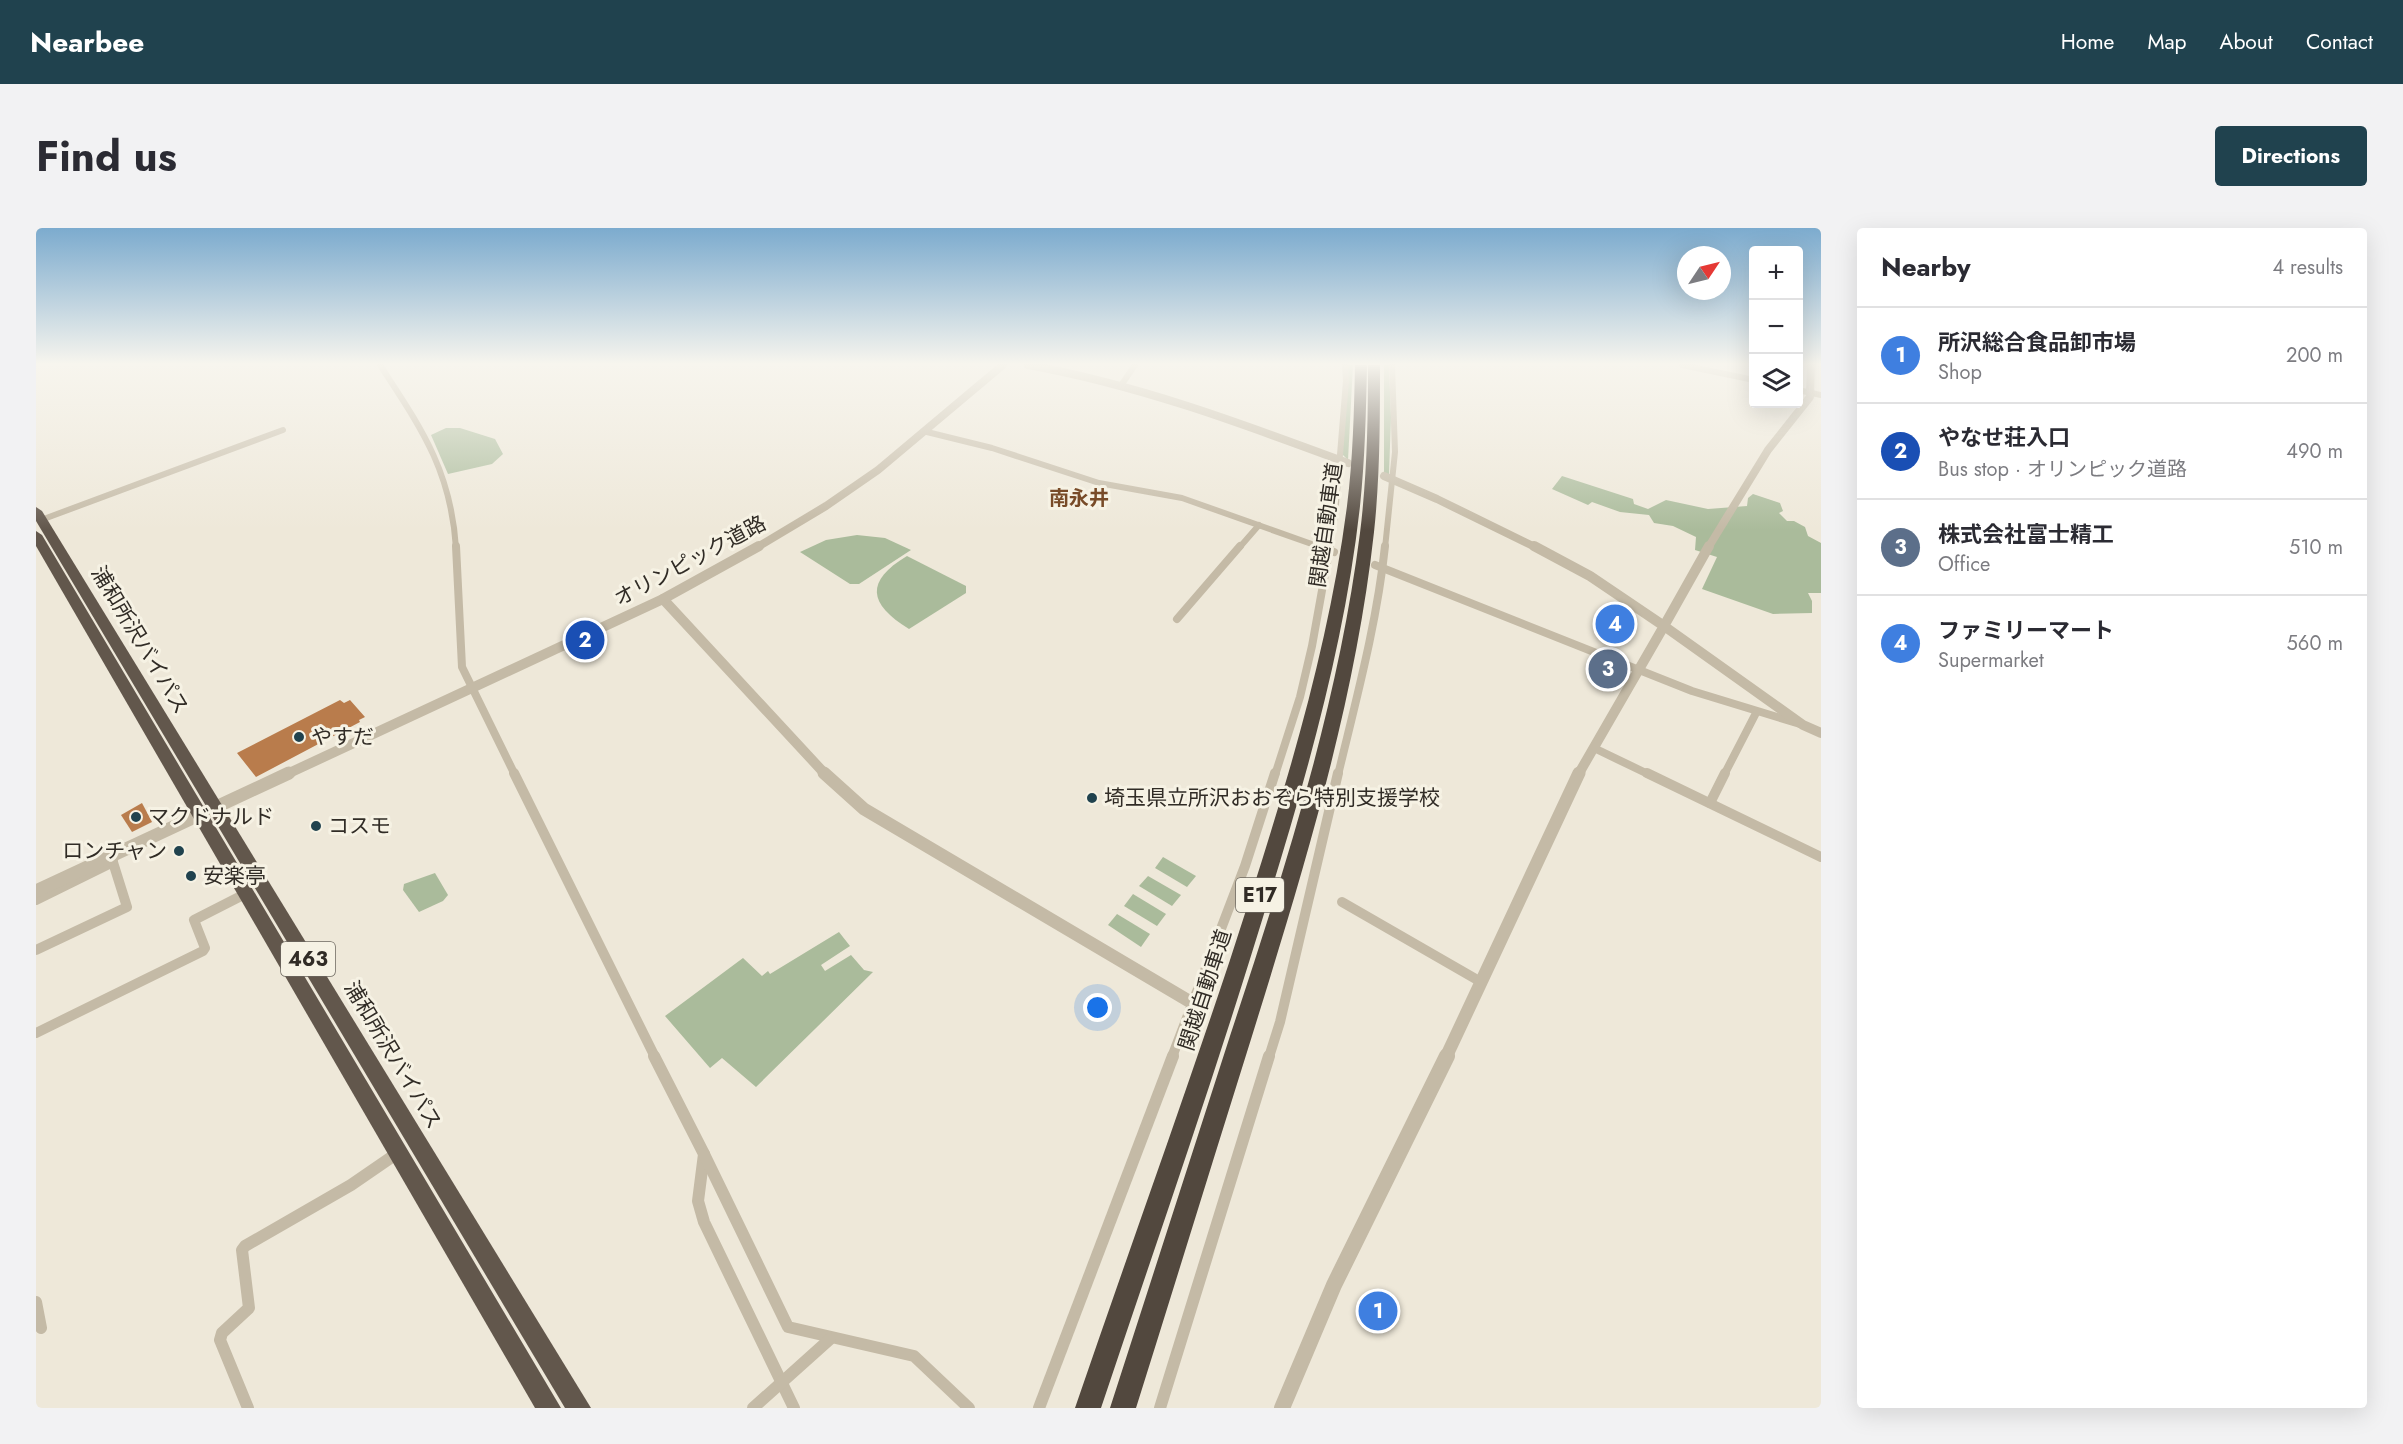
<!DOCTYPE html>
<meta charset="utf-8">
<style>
body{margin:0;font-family:Jost,"Noto Sans JP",sans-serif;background:#f2f2f3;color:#2b2b33}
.controls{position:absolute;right:18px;top:18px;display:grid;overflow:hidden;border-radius:6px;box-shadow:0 6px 24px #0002}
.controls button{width:54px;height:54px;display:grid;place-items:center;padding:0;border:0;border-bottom:2px solid #e1e1e2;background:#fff;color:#2b2b33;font:30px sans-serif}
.compass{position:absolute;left:1641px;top:18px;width:54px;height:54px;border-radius:50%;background:#fff;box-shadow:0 6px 24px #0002;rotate:55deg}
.you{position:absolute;left:1062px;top:780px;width:21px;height:21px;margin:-15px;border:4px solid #fff;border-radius:50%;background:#1a73e8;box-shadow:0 0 0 9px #1a73e833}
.badge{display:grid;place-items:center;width:39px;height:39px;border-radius:50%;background:#20424e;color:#fff;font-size:20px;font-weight:700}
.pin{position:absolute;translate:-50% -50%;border:3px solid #fff;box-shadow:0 2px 6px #0006}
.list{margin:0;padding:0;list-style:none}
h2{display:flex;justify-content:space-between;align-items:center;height:78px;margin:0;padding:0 24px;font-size:26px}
h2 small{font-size:20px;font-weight:400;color:#7c7c81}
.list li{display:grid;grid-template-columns:39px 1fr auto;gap:18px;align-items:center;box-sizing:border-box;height:96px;padding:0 24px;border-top:2px solid #e1e1e2}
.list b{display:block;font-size:22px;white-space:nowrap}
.list p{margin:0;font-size:20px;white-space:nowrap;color:#7c7c81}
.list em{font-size:20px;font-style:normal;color:#7c7c81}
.icon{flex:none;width:33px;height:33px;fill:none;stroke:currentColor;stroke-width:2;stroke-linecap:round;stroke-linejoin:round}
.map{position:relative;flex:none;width:1785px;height:1180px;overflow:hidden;border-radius:6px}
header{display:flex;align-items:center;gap:36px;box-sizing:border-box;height:84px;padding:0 30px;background:#20424e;color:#fff}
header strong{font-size:28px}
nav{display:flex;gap:33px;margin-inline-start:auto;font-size:21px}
.intro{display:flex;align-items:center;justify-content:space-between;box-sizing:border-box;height:144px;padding:0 36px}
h1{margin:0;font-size:42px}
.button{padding:15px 27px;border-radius:6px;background:#20424e;color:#fff;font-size:21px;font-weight:700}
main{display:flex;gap:36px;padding:0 36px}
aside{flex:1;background:#fff;border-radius:6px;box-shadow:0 6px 24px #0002}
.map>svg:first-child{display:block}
</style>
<header>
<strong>Nearbee</strong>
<nav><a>Home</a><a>Map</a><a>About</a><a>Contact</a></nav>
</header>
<div class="intro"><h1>Find us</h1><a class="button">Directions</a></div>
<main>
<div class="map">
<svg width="1785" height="1180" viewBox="0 0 1785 1180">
<rect width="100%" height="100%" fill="#eee8d9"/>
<g fill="#aabb9b">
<polygon points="1311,137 1317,137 1312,232 1306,226"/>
<polygon points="1348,137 1353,137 1355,189 1353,246 1348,246"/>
<polygon points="410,200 424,200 459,211 467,226 456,236 412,246 395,207"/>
<polygon points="1526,248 1597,271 1598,276 1612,281 1630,272 1672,281 1711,278 1712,270 1717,266 1744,275 1747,283 1743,285 1751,293 1758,293 1769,299 1772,308 1785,315 1785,365 1772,365 1776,373 1776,385 1737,386 1666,361 1681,329 1659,322 1660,309 1637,298 1618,295 1613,287 1584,284 1556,274 1552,277 1516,261"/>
<polygon points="821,307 849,310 875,322 823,356 814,356 764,324 790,312"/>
<path d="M871,328L930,358V365L873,401C832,376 829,353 871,328Z"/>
<polygon points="1127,629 1160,648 1151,659 1119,640"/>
<polygon points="399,645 412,667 407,673 383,684 367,662 368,656"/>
<polygon points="1112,648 1145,667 1136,678 1103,658"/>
<polygon points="1097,666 1130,686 1121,698 1088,678"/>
<polygon points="1081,686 1114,706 1105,719 1072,697"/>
<polygon points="803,704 814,718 785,737 789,743 815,727 828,742 837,744 720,859 686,830 674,840 629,788 707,730 726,748 732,743 734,746"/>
</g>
<g fill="#b97c4c">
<polygon points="304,472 308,475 314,472 329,489 323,492 324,494 220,549 201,525"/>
<polygon points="106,575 116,594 96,604 85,587"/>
</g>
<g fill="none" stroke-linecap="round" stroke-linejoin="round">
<g stroke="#c4baa6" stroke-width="6">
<path d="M344,137C385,200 415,242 420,320"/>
<polyline points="1646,137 1718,152"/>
<polyline points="1086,156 1099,137"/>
<polyline points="1762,162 1785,167"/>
<polyline points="891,204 956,220 1063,255 1146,270 1287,320"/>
<polyline points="5,292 247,202"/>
<polyline points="1203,320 1223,297"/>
<polyline points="1293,320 1299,288 1310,153 1309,137"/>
<polyline points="1349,320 1359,224 1356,137"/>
</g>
<g stroke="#c4baa6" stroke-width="8">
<polyline points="420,318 426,439 479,547"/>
<polyline points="1282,318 1298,324"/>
<polyline points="1339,337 1656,463 1764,496"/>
<polyline points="1141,391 1204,318"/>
<polyline points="1558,520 1614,547"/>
<polyline points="1239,547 1264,469 1276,418 1294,318"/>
<path d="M1302,547C1320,472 1341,395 1349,318"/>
<polyline points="1688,547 1720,485"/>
</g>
<g stroke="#c4baa6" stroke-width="10">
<polyline points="478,545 619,829"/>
<polyline points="1611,545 1785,629"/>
<polyline points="1674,575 1689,545"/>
<polyline points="0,672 77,634"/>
<polyline points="1306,674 1445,754"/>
<polyline points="0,722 91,679 75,628"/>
<polyline points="0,805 167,723 169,720 158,692 209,666"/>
<polyline points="1136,829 1209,638 1239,545"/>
<polyline points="1233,829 1244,794 1302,545"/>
</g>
<g stroke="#c4baa6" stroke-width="12">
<polyline points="618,828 668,926 662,973 668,994 758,1180"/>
<polyline points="668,926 752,1099 878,1128 933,1180"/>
<polyline points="0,1074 5,1100"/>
<polyline points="212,1180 184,1112 186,1105 213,1080 206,1022 209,1018 315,957 363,924"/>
<polyline points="717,1180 794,1111"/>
<polyline points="1003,1180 1137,828"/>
<polyline points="1124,1180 1233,828"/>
</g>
<g stroke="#c4baa6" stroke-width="8">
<path d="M992,137C1103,157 1207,196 1312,235"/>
<polyline points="1348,248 1401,271 1501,320"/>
<polyline points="720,320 790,278 842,242 967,137"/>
<polyline points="1672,320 1732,222 1774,169 1775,137"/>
</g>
<g stroke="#c4baa6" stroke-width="10">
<polyline points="1498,318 1554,348 1628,398 1542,547"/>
<polyline points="1673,318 1628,398 1767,497 1785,505"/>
<polyline points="627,371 790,547"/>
<polyline points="249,547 627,371 723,318"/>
</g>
<g stroke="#c4baa6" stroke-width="13">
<polyline points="788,545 828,581 1158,776"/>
<polyline points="0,663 253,545"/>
<polyline points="1410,829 1543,545"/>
</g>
<polyline stroke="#c4baa6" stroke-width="16" points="1246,1180 1298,1057 1411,828"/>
<g fill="#62574c" fill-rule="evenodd">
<polygon points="0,279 6,283 555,1180 529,1180 0,293"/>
<polygon points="0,303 6,307 525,1180 499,1180 0,318"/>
</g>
<g fill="#52483e" fill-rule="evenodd">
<path d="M1319,137H1331C1330,184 1329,231 1324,278C1307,433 1260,583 1214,731C1167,882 1115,1030 1065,1180H1039C1090,1031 1144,882 1194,732C1242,584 1291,433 1311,278C1317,231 1318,184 1319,137Z"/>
<path d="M1332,137H1344C1344,193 1344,249 1338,304C1319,477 1267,643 1216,808C1177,932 1139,1056 1100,1180H1074C1114,1056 1154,932 1194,808C1248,644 1302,478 1324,305C1331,249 1332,193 1332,137Z"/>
</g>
</g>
<linearGradient id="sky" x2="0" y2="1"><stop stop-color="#7cabce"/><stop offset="0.45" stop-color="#f7f5ee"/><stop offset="1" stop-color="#f7f5ee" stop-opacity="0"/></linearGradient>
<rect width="1785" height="302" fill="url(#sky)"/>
<g fill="#20424e" stroke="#f6f2e4" stroke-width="2">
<circle cx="263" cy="509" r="6"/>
<circle cx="1056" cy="570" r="6"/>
<circle cx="100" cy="589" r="6"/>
<circle cx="280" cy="598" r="6"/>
<circle cx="143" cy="623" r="6"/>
<circle cx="155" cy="648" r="6"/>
</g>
<g text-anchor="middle" stroke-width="6" stroke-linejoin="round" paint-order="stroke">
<g font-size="20" font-weight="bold" fill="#784b28" stroke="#f6f2e4">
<text x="1043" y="277">南永井</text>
</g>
<g fill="#f6f2e4" stroke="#6c675f" stroke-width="1.5">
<rect x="1200" y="650" width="48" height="34" rx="4.5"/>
<rect x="245" y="714" width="54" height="34" rx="4.5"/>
</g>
<g font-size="20" font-weight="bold" fill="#312c26">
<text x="1224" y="674">E17</text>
<text x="272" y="738">463</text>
</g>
<g font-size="21" fill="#312c26" stroke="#f6f2e4">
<text transform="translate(1290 297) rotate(-82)" y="7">関越自動車道</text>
<text transform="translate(654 333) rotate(-28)" y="7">オリンピック道路</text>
<text transform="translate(104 412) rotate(59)" y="7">浦和所沢バイパス</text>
<text transform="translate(1169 762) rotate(-72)" y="7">関越自動車道</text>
<text transform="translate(357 827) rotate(59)" y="7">浦和所沢バイパス</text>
</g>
<g font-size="21" fill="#312c26" stroke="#f6f2e4" text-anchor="start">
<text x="275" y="516">やすだ</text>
<text x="1068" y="577">埼玉県立所沢おおぞら特別支援学校</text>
<text x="112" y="596">マクドナルド</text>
<text x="292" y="605">コスモ</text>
<text x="131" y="630" text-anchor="end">ロンチャン</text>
<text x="167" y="655">安楽亭</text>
</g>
</g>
</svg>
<div class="controls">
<button>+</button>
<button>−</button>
<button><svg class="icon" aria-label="layers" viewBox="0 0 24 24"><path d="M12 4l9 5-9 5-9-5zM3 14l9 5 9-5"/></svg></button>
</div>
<svg class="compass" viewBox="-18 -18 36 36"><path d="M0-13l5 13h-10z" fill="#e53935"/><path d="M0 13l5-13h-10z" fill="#7c7c81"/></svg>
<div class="you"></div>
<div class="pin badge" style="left:1342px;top:1083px;background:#3f7fe0">1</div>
<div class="pin badge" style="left:549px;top:412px;background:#1a4fb4">2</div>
<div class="pin badge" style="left:1572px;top:441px;background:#5c6f8a">3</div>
<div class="pin badge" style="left:1579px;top:396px;background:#3f7fe0">4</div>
</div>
<aside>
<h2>Nearby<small>4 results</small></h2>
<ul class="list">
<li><span class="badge" style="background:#3f7fe0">1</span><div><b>所沢総合食品卸市場</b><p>Shop</p></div><em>200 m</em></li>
<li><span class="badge" style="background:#1a4fb4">2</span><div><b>やなせ荘入口</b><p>Bus stop · オリンピック道路</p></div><em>490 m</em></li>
<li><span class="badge" style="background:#5c6f8a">3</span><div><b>株式会社富士精工</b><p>Office</p></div><em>510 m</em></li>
<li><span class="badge" style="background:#3f7fe0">4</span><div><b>ファミリーマート</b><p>Supermarket</p></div><em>560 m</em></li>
</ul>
</aside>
</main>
